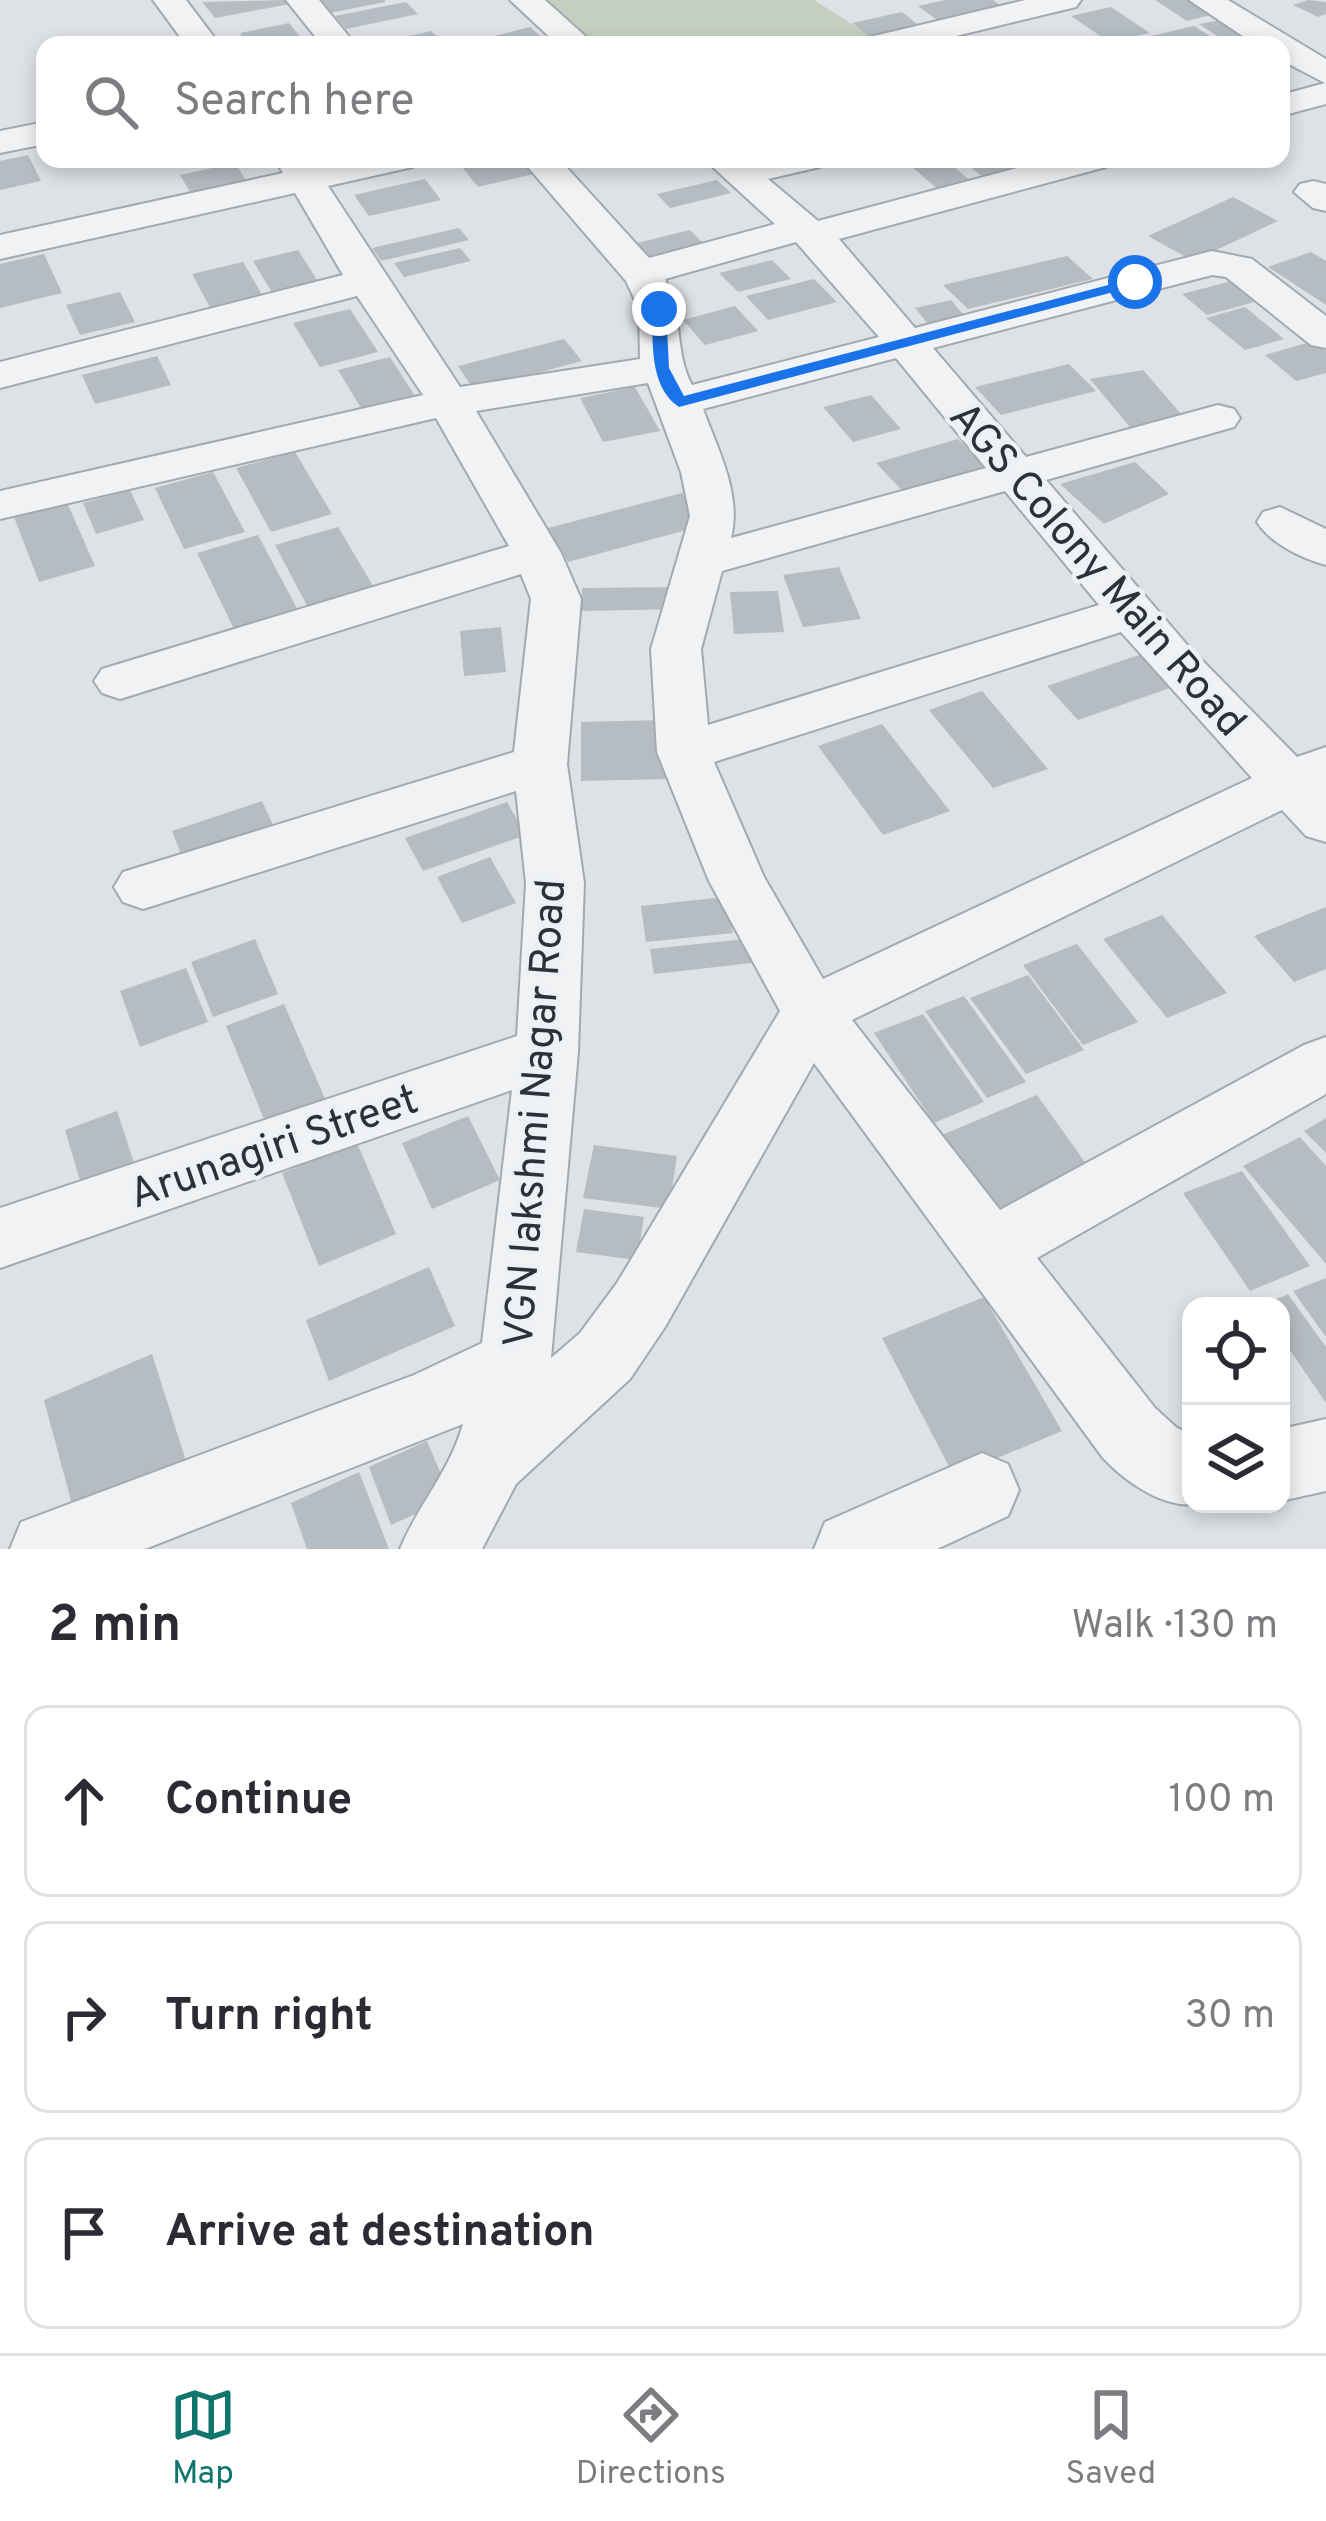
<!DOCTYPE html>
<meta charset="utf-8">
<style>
body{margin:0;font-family:Overpass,sans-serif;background:#f2f2f3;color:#2b2b33}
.controls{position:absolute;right:36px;bottom:36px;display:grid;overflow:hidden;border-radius:24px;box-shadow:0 6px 18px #0003}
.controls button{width:108px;height:108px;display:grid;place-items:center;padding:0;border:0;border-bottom:3px solid #e1e1e2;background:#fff;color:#2b2b33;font:60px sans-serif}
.stop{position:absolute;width:36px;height:36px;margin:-27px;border:9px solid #1a73e8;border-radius:50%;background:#fff}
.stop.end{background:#1a73e8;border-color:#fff;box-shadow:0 3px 12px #0008}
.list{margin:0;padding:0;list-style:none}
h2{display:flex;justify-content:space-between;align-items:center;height:156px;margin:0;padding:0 48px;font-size:51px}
h2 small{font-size:39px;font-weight:400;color:#7c7c81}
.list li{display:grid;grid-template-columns:78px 1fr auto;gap:36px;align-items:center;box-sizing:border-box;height:192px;margin:0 24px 24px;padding:0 24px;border:3px solid #e1e1e2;border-radius:24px}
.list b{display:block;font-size:45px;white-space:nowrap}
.list em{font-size:39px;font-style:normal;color:#7c7c81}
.icon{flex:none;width:66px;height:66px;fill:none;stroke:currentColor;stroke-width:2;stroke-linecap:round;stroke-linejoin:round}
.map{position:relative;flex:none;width:1326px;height:1549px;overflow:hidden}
.search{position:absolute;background:#fff;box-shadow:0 6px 18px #0003;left:36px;right:36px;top:36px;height:132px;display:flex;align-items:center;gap:30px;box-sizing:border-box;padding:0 42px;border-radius:24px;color:#7c7c81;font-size:45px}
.sheet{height:804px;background:#fff}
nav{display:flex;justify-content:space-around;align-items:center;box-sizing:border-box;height:168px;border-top:3px solid #e1e1e2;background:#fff;font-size:33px;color:#7c7c81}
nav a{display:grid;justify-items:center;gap:6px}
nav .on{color:#0f766e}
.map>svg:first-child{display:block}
</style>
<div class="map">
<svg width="1326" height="1549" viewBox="0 0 1326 1549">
<rect width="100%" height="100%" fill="#dee2e6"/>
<polygon fill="#c5cfc0" points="528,0 814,0 871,36 839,45 579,45"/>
<g fill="#b5bcc2">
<polygon points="287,0 290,4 215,18 202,2"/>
<polygon points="318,0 385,0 385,2 330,13"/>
<polygon points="945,0 993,0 1008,11 944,25 918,6"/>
<polygon points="1155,0 1197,0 1219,13 1187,21"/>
<polygon points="1308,0 1326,2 1326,14 1318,17 1293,5"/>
<polygon points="406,2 418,14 346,29 335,16"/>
<polygon points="1111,7 1150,33 1109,42 1071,16"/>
<polygon points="902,12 927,32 877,43 852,23"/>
<polygon points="1220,20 1253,41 1231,45 1199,24"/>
<polygon points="289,23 302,39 249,45 240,33"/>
<polygon points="1194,26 1224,45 1165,45 1151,36"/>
<polygon points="530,27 551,45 475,41"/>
<polygon points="431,31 447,45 382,45 381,43"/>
<polygon points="28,155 41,181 0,190 0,161"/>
<polygon points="497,159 521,159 534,174 478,187 462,167"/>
<polygon points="903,159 945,159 973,183 941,192"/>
<polygon points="961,159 1001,159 1018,173 987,181"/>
<polygon points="235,163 248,183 192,195 180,175"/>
<polygon points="425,179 441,200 369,216 354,195"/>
<polygon points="717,180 731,193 670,208 657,194"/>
<polygon points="1233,197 1278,221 1193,261 1148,236"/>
<polygon points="459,228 469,240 381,261 372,248"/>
<polygon points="690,230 707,247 649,262 633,244"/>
<polygon points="460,248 471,261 404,277 394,263"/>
<polygon points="298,250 319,283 273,294 253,261"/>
<polygon points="1311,252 1326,261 1326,305 1268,267"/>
<polygon points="44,254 62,293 0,308 0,264"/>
<polygon points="1067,256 1093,279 968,309 943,285"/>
<polygon points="772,260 791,279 738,292 719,273"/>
<polygon points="243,262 264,298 212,311 192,274"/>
<polygon points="814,279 837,302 768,320 746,296"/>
<polygon points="1240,279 1265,299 1207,315 1182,294"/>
<polygon points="120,292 135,322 80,335 66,305"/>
<polygon points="951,300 971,323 934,331 915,308"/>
<polygon points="735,306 758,331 705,345 683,320"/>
<polygon points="1245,307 1284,339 1245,350 1206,318"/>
<polygon points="350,309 378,352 320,367 293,323"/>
<polygon points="564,339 582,361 474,390 458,366"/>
<polygon points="1314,341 1326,351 1326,373 1296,381 1265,355"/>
<polygon points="157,356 171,385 95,404 82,375"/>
<polygon points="390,357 420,404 367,418 338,370"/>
<polygon points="1069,364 1096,391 1001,415 975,387"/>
<polygon points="1143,370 1188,422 1134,432 1090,379"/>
<polygon points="635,387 660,431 603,442 580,398"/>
<polygon points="871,395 901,429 853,442 823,407"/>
<polygon points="958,439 994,475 911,500 876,463"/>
<polygon points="295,452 332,514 271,532 236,468"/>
<polygon points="1135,462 1169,494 1104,524 1060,484"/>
<polygon points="213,472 245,532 184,549 155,488"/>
<polygon points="130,490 144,520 96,534 83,503"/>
<polygon points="682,493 705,525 568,562 548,528"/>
<polygon points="65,498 95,566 39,582 12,512"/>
<polygon points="338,527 378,594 312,615 275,545"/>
<polygon points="258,535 301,616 237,635 197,553"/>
<polygon points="839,567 861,619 803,627 783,575"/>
<polygon points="682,587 683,609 582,611 582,588"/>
<polygon points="778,591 784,632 734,634 730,592"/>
<polygon points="501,627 506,672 464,676 460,631"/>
<polygon points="1142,654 1173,687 1078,720 1047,686"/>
<polygon points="982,691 1048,769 993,788 929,710"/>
<polygon points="664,720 667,779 581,781 581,722"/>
<polygon points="882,724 950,811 883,835 818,746"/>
<polygon points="262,801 278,836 186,867 172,831"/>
<polygon points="507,802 526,835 423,871 405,838"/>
<polygon points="490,857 516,903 462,923 437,877"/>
<polygon points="725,897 733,933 646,942 641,906"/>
<polygon points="1326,907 1326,969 1294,982 1254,936"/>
<polygon points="1162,915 1227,993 1167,1018 1103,939"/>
<polygon points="755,938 760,962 654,974 650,949"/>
<polygon points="255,939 278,994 213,1017 191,962"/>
<polygon points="1077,944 1138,1022 1083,1045 1023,965"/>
<polygon points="186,968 208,1022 140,1047 120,991"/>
<polygon points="1028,975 1084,1050 1026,1074 970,998"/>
<polygon points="964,996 1026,1082 987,1098 925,1011"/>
<polygon points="284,1004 326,1101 266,1124 226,1026"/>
<polygon points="923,1014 984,1102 934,1123 874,1033"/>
<polygon points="1037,1095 1102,1186 1005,1229 942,1135"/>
<polygon points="117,1111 135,1166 82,1187 65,1130"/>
<polygon points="468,1116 500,1180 432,1209 402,1143"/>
<polygon points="1326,1118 1326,1153 1304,1131"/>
<polygon points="1300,1137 1326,1166 1326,1264 1243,1166"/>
<polygon points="357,1143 396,1234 319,1266 282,1173"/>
<polygon points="594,1145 677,1156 669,1209 583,1198"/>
<polygon points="1242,1171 1310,1266 1250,1291 1183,1193"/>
<polygon points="584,1209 644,1217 637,1260 576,1252"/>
<polygon points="429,1267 455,1326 329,1381 306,1320"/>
<polygon points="1326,1278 1326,1337 1293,1291"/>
<polygon points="1288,1294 1326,1347 1326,1403 1281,1337 1281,1306 1261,1306"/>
<polygon points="984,1297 1062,1431 954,1476 882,1338"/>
<polygon points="152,1354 190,1474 77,1523 44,1400"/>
<polygon points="427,1441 451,1498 391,1525 369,1467"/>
<polygon points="359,1472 389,1549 307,1549 291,1503"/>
</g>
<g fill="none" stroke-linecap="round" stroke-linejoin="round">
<g stroke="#a4a9af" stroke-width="4">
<g id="minor">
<polygon points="153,0 186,0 220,45 186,45"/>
<polygon points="286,0 319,0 356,45 322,45"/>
<polygon points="510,0 545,0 595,45 558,45"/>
<polygon points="1025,0 1081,0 1076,7 919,45 861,45 866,38"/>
<polygon points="1189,0 1228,0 1326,59 1326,104 1281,116 1281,95 1325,83 1281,60 1281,45 1256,45"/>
<polygon points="45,122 45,144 0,153 0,131"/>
<path d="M275,159H311L316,166L350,159H418L413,167L328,186L460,387L640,359L639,309L626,281L521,159H559L649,258L775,224L704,159H825L820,167L768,179L818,221L1051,159H1111L1106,167L839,239L915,328L1212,251L1252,259L1326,316V348L1311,345L1226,277L1212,275L933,348L1026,457L1218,405L1234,409L1240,418L1234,427L1046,480L1188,646L1297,757L1326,747V842L1306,836L1282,810L852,1020L1000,1210L1304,1045L1326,1037V1094L1037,1258L1155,1408L1177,1428L1191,1434V1504H1197C1163,1509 1125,1481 1103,1458L814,1063L665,1327L630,1379L516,1484L482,1549H400C418,1505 450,1471 463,1424L145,1549H10L21,1522L414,1375L482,1343L512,1090L0,1268V1208L517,1036L526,883L516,791L143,909L123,902L114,887L123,872L514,752L531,599L521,574L120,699L102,693L94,681L102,669L509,546L436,418L0,519V491L423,395L357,296L0,388V362L343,275L295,193L0,259V235L283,173ZM796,242L879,337L692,385C674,351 684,319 665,279ZM896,358L986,468L731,538C742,494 718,450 703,409ZM648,383L681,472L690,516L651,649L657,752L709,881L780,1011L617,1283L580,1333L551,1358L578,1052L584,883L567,764L581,599L561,553L476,411ZM1005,491L1099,605L708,725L701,649L722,571ZM1121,632L1252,778L823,979L764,877L714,762Z"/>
<polygon points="1313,181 1326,184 1326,211 1313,208 1294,192 1300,184"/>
<path d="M1280,507L1326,529V565C1302,559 1270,543 1257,522L1263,512Z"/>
<polygon points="1326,1419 1326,1491 1281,1501 1281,1429"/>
<polygon points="982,1453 1008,1464 1019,1490 1008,1516 937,1549 814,1549 825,1522"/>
</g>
</g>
<use href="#minor" fill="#f0f2f4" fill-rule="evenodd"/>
</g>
<path fill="#1a73e8" d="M1135,278L1140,285L679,407C649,387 653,342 652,309L659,305L666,309L669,368L684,396Z"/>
<g text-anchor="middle" stroke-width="9" stroke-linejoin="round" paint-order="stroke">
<g font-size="42" fill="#29313b" stroke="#edf0f4">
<text transform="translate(1099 568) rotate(49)" y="15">AGS Colony Main Road</text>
<text transform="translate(533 1113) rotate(-86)" y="15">VGN lakshmi Nagar Road</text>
<text transform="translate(273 1145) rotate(-19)" y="15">Arunagiri Street</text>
</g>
</g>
</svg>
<div class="controls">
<button><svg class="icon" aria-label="locate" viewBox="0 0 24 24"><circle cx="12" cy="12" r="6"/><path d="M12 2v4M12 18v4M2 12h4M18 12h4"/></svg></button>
<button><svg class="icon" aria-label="layers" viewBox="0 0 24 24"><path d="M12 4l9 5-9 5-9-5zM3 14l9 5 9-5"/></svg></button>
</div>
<div class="stop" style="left:1135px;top:282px"></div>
<div class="stop end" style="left:659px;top:309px"></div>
<div class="search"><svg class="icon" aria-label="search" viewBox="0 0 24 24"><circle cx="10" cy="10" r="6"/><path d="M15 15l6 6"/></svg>Search here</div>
</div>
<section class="sheet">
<h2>2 min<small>Walk · 130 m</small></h2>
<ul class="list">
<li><svg class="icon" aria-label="ahead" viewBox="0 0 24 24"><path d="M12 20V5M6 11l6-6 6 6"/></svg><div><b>Continue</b></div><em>100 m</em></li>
<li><svg class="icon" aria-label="right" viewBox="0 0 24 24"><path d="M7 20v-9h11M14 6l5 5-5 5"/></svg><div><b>Turn right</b></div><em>30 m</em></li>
<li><svg class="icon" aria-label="arrive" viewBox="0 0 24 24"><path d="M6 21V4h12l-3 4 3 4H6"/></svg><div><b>Arrive at destination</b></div></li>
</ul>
</section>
<nav>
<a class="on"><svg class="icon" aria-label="map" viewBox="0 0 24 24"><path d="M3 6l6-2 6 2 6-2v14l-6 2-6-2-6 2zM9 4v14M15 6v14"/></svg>Map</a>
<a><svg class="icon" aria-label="directions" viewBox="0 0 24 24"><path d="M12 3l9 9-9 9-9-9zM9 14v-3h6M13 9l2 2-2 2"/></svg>Directions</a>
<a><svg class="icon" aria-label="saved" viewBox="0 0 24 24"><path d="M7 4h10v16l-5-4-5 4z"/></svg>Saved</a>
</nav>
